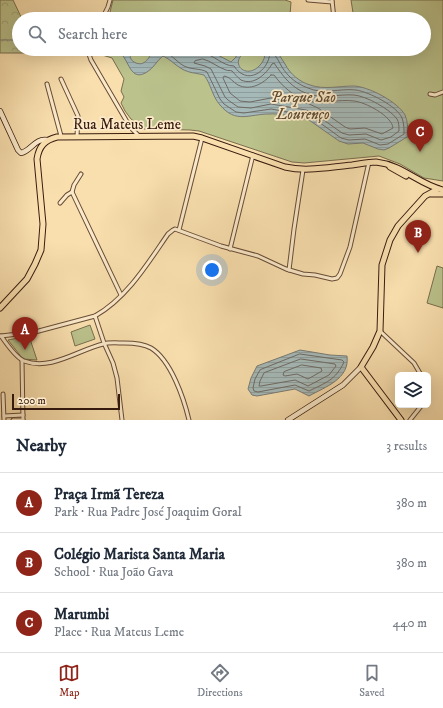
<!DOCTYPE html>
<meta charset="utf-8">
<style>
body{margin:0;font-family:"IM FELL DW Pica",serif;background:#f2f2f3;color:#1f2937}
.controls{position:absolute;right:12px;bottom:12px;display:grid;overflow:hidden;border-radius:6px;box-shadow:0 4px 16px #0002}
.controls button{width:36px;height:36px;display:grid;place-items:center;padding:0;border:0;border-bottom:1px solid #e0e1e3;background:#fff;color:#1f2937;font:20px sans-serif}
.scale{position:absolute;left:12px;bottom:10px;width:108px;box-sizing:border-box;padding-left:4px;border:2px solid #381b0f;border-top:0;font-size:11px;line-height:14px;white-space:nowrap;color:#381b0f;-webkit-text-stroke:3px #fbeaca;paint-order:stroke}
.you{position:absolute;left:212px;top:270px;width:14px;height:14px;margin:-10px;border:3px solid #fff;border-radius:50%;background:#1a73e8;box-shadow:0 0 0 6px #1a73e833}
.badge{display:grid;place-items:center;width:26px;height:26px;border-radius:50%;background:#8f2418;color:#fff;font-size:13px;font-weight:700}
.pin{position:absolute;translate:-50% -33px;filter:drop-shadow(0 1px 2px #0008)}
.pin::after{content:'';position:absolute;top:21px;width:14px;height:12px;background:inherit;clip-path:polygon(0 0,100% 0,50% 100%)}
.list{margin:0;padding:0;list-style:none}
h2{display:flex;justify-content:space-between;align-items:center;height:52px;margin:0;padding:0 16px;font-size:17px}
h2 small{font-size:13px;font-weight:400;color:#747a83}
.list li{display:grid;grid-template-columns:26px 1fr auto;gap:12px;align-items:center;box-sizing:border-box;height:60px;padding:0 16px;border-top:1px solid #e0e1e3}
.list b{display:block;font-size:15px;white-space:nowrap}
.list p{margin:0;font-size:13px;white-space:nowrap;color:#747a83}
.list em{font-size:13px;font-style:normal;color:#747a83}
.icon{flex:none;width:22px;height:22px;fill:none;stroke:currentColor;stroke-width:2;stroke-linecap:round;stroke-linejoin:round}
.map{position:relative;flex:none;width:443px;height:420px;overflow:hidden}
.search{position:absolute;background:#fff;box-shadow:0 4px 16px #0002;left:12px;right:12px;top:12px;height:44px;display:flex;align-items:center;gap:10px;box-sizing:border-box;padding:0 14px;border-radius:22px;color:#747a83;font-size:15px}
.sheet{height:232px;background:#fff}
nav{display:flex;justify-content:space-around;align-items:center;box-sizing:border-box;height:56px;border-top:1px solid #e0e1e3;background:#fff;font-size:11px;color:#747a83}
nav a{display:grid;justify-items:center;gap:2px}
nav .on{color:#8f2418}
.map>svg:first-child{display:block}
</style>
<div class="map">
<svg width="443" height="420" viewBox="0 0 443 420">
<defs>
<pattern id="forest-crowns" width="20" height="18" patternUnits="userSpaceOnUse"><rect width="20" height="18" fill="#bbc28c"/><path d="M2 6a3 3 0 1 1 6 0M12 15a3 3 0 1 1 6 0" fill="none" stroke="#a2a678"/></pattern>
<pattern id="water-rules" width="6" height="5" patternUnits="userSpaceOnUse"><rect width="6" height="5" fill="#a5b9b8"/><path d="M0 2.5h6" fill="none" stroke="#8f9e9d"/></pattern>
</defs>
<rect width="100%" height="100%" fill="#f9dfae"/>
<filter id="stains"><feTurbulence type="fractalNoise" baseFrequency=".005" numOctaves="4"/><feColorMatrix values="0 0 0 0 .2 0 0 0 0 .09 0 0 0 0 .02 0 0 0 .5 -.17"/></filter>
<radialGradient id="worn" r=".72"><stop offset=".6" stop-color="#630" stop-opacity="0"/><stop offset="1" stop-color="#630" stop-opacity=".3"/></radialGradient>
<polygon fill="url(#forest-crowns)" stroke="#7a6e4e" points="0,0 13,0 22,19 19,19 19,49 36,49 38,53 0,53"/>
<g fill="#bbc28c" stroke="#7a6e4e">
<polygon points="113,0 285,0 291,2 290,15 324,19 106,19 110,12"/>
<polygon points="351,0 443,0 443,181 424,178 400,164 379,156 304,163 292,162 199,131 190,130 144,129 131,119 125,111 121,103 124,97 121,91 124,79 112,58 99,54 96,49 424,49 424,19 354,19"/>
<polygon points="437,266 443,268 443,308 427,303"/>
<polygon points="90,325 95,339 75,346 71,332"/>
<polygon points="29,336 37,360 23,359 8,340"/>
</g>
<g fill="url(#water-rules)" stroke="#797a74">
<path d="M105,49H133L130,53C130,58 131,61 136,63C147,67 149,54 156,49H190L196,52L202,50L214,53L231,62L236,57L238,49H258C254,50 248,51 243,54C230,64 247,81 261,64C264,60 265,57 265,52L261,49H275C279,54 281,58 285,64C290,74 300,82 310,85C324,90 339,86 353,86C368,86 398,102 405,115C408,121 407,128 409,133L423,134V137H407L389,148L384,150L378,149L363,143L348,144L339,141L309,120C301,117 278,113 269,114C249,114 236,124 220,105C212,96 211,84 204,75C196,73 189,73 182,69C175,65 170,59 163,56C157,60 154,68 147,72C130,83 129,59 120,53C116,50 109,50 105,49Z"/>
<path d="M300,350L330,355L347,356C350,379 325,387 309,396L295,389L257,396L252,395L248,389L251,378L257,366Z"/>
</g>
<g fill="none" stroke-linecap="round" stroke-linejoin="round">
<g stroke="#6e6a64" stroke-width="1">
<path d="M158,49L159,52C170,51 175,61 184,66C192,70 200,68 207,72L220,99L224,104L236,112L244,113L271,109L305,115L312,117L341,138L349,140L365,139L380,145L388,144L404,134C404,129 404,123 402,118C397,106 369,92 356,90C340,88 323,95 308,88C297,84 288,77 282,67C279,62 277,57 272,52L270,53C268,72 247,86 234,66C222,66 214,54 203,54C199,54 197,56 193,55L190,53L189,49"/>
<path d="M203,59C211,61 217,67 226,70C228,71 230,70 232,71C235,74 237,77 241,80C254,86 266,74 272,64L274,63C283,76 291,88 308,94C323,99 338,94 354,95C366,96 390,109 397,119C399,122 399,127 399,131L391,137L381,140L366,134L349,135L342,133L314,113L306,110L271,104L251,108L238,107L228,100L225,97L211,69L205,66L194,63L195,61Z"/>
<path d="M271,75H274C282,86 294,97 308,101C323,104 339,99 354,101C365,102 392,116 393,128L382,134L365,128L350,129L345,127L318,108L307,103L271,98L250,102L240,101L230,93L223,78L224,76C230,77 233,82 238,85C250,91 263,84 271,75Z"/>
<path d="M300,354L342,360L344,362C336,380 325,383 309,391L295,385L258,392L254,391L253,388L255,379L260,370Z"/>
<polygon points="301,359 335,364 336,366 329,375 308,386 295,380 261,386 259,386 260,381 264,373"/>
<polygon points="302,365 321,368 322,371 308,379 297,374 285,376 283,375 284,372"/>
</g>
<polyline stroke="#797a74" stroke-width="1" points="0,40 19,40"/>
<g stroke="#684c37" stroke-width="5">
<g id="street">
<polyline points="308,0 332,2"/>
<polyline points="332,0 334,19"/>
<polyline points="102,19 108,7 110,0"/>
<polyline points="87,49 91,60 130,127 139,136"/>
<polyline points="61,79 78,116 77,136"/>
<polyline points="47,84 61,136"/>
<polyline points="430,94 435,95 443,92"/>
<polyline points="72,192 121,295"/>
<polyline points="60,203 67,195 72,192 74,185 81,174"/>
<polyline points="179,230 202,138"/>
<polyline points="230,249 253,155"/>
<polyline points="289,270 294,229 303,170"/>
<polyline points="95,316 104,343 113,363 117,378 122,420"/>
<polyline points="380,331 414,363 421,375"/>
<path d="M1,336L35,332L95,316C127,298 148,263 168,234L173,230L175,229L221,246L258,256L286,269L303,274L315,275L332,279L337,278L340,274L350,247L369,162"/>
<path d="M1,336C7,344 15,357 24,361C51,371 78,350 103,344C109,342 118,343 124,343C133,343 144,344 151,348C171,360 184,399 189,420"/>
<polyline points="22,360 23,420"/>
<polyline points="3,394 4,420"/>
<polyline points="4,416 23,415"/>
<polyline points="13,420 23,420"/>
<polyline points="410,420 422,405"/>
</g>
</g>
<g stroke="#381b0f" stroke-width="6">
<g id="secondary">
<path d="M0,111L18,150L21,153C31,151 35,138 47,140"/>
<polyline points="288,420 343,385 361,367"/>
</g>
</g>
<g stroke="#381b0f" stroke-width="7">
<g id="primary">
<polyline points="390,167 406,176"/>
<polyline points="431,194 443,194"/>
<path d="M0,308L27,279L35,264L41,250L43,224L37,159C39,146 45,140 57,137L193,136L202,138L285,167C307,172 329,167 352,165C360,164 368,162 376,162C403,165 418,184 443,190"/>
<polyline points="401,420 361,367 373,347 380,331 382,265 390,240 398,226 425,196 438,189"/>
</g>
</g>
<use href="#street" stroke="#fbeaca" stroke-width="3"/>
<use href="#secondary" stroke="#fbeaca" stroke-width="4.5"/>
<use href="#primary" stroke="#f9dfae" stroke-width="5"/>
</g>
<g text-anchor="middle" stroke-width="3.5" stroke-linejoin="round" paint-order="stroke">
<g font-size="15" font-style="italic" fill="#5f4d34" stroke="#fbeaca">
<text x="303" y="102">Parque São<tspan x="303" dy="17">Lourenço</tspan></text>
</g>
<g font-size="15" fill="#381b0f" stroke="#fbeaca">
<text x="127" y="129">Rua Mateus Leme</text>
</g>
</g>
<rect width="100%" height="100%" filter="url(#stains)"/>
<rect width="100%" height="100%" fill="url(#worn)"/>
</svg>
<div class="controls">
<button><svg class="icon" aria-label="layers" viewBox="0 0 24 24"><path d="M12 4l9 5-9 5-9-5zM3 14l9 5 9-5"/></svg></button>
</div>
<div class="scale">200 m</div>
<div class="you"></div>
<div class="pin badge" style="left:25px;top:350px">A</div>
<div class="pin badge" style="left:418px;top:253px">B</div>
<div class="pin badge" style="left:420px;top:152px">C</div>
<div class="search"><svg class="icon" aria-label="search" viewBox="0 0 24 24"><circle cx="10" cy="10" r="6"/><path d="M15 15l6 6"/></svg>Search here</div>
</div>
<section class="sheet">
<h2>Nearby<small>3 results</small></h2>
<ul class="list">
<li><span class="badge">A</span><div><b>Praça Irmã Tereza</b><p>Park · Rua Padre José Joaquim Goral</p></div><em>380 m</em></li>
<li><span class="badge">B</span><div><b>Colégio Marista Santa Maria</b><p>School · Rua João Gava</p></div><em>380 m</em></li>
<li><span class="badge">C</span><div><b>Marumbi</b><p>Place · Rua Mateus Leme</p></div><em>440 m</em></li>
</ul>
</section>
<nav>
<a class="on"><svg class="icon" aria-label="map" viewBox="0 0 24 24"><path d="M3 6l6-2 6 2 6-2v14l-6 2-6-2-6 2zM9 4v14M15 6v14"/></svg>Map</a>
<a><svg class="icon" aria-label="directions" viewBox="0 0 24 24"><path d="M12 3l9 9-9 9-9-9zM9 14v-3h6M13 9l2 2-2 2"/></svg>Directions</a>
<a><svg class="icon" aria-label="saved" viewBox="0 0 24 24"><path d="M7 4h10v16l-5-4-5 4z"/></svg>Saved</a>
</nav>
